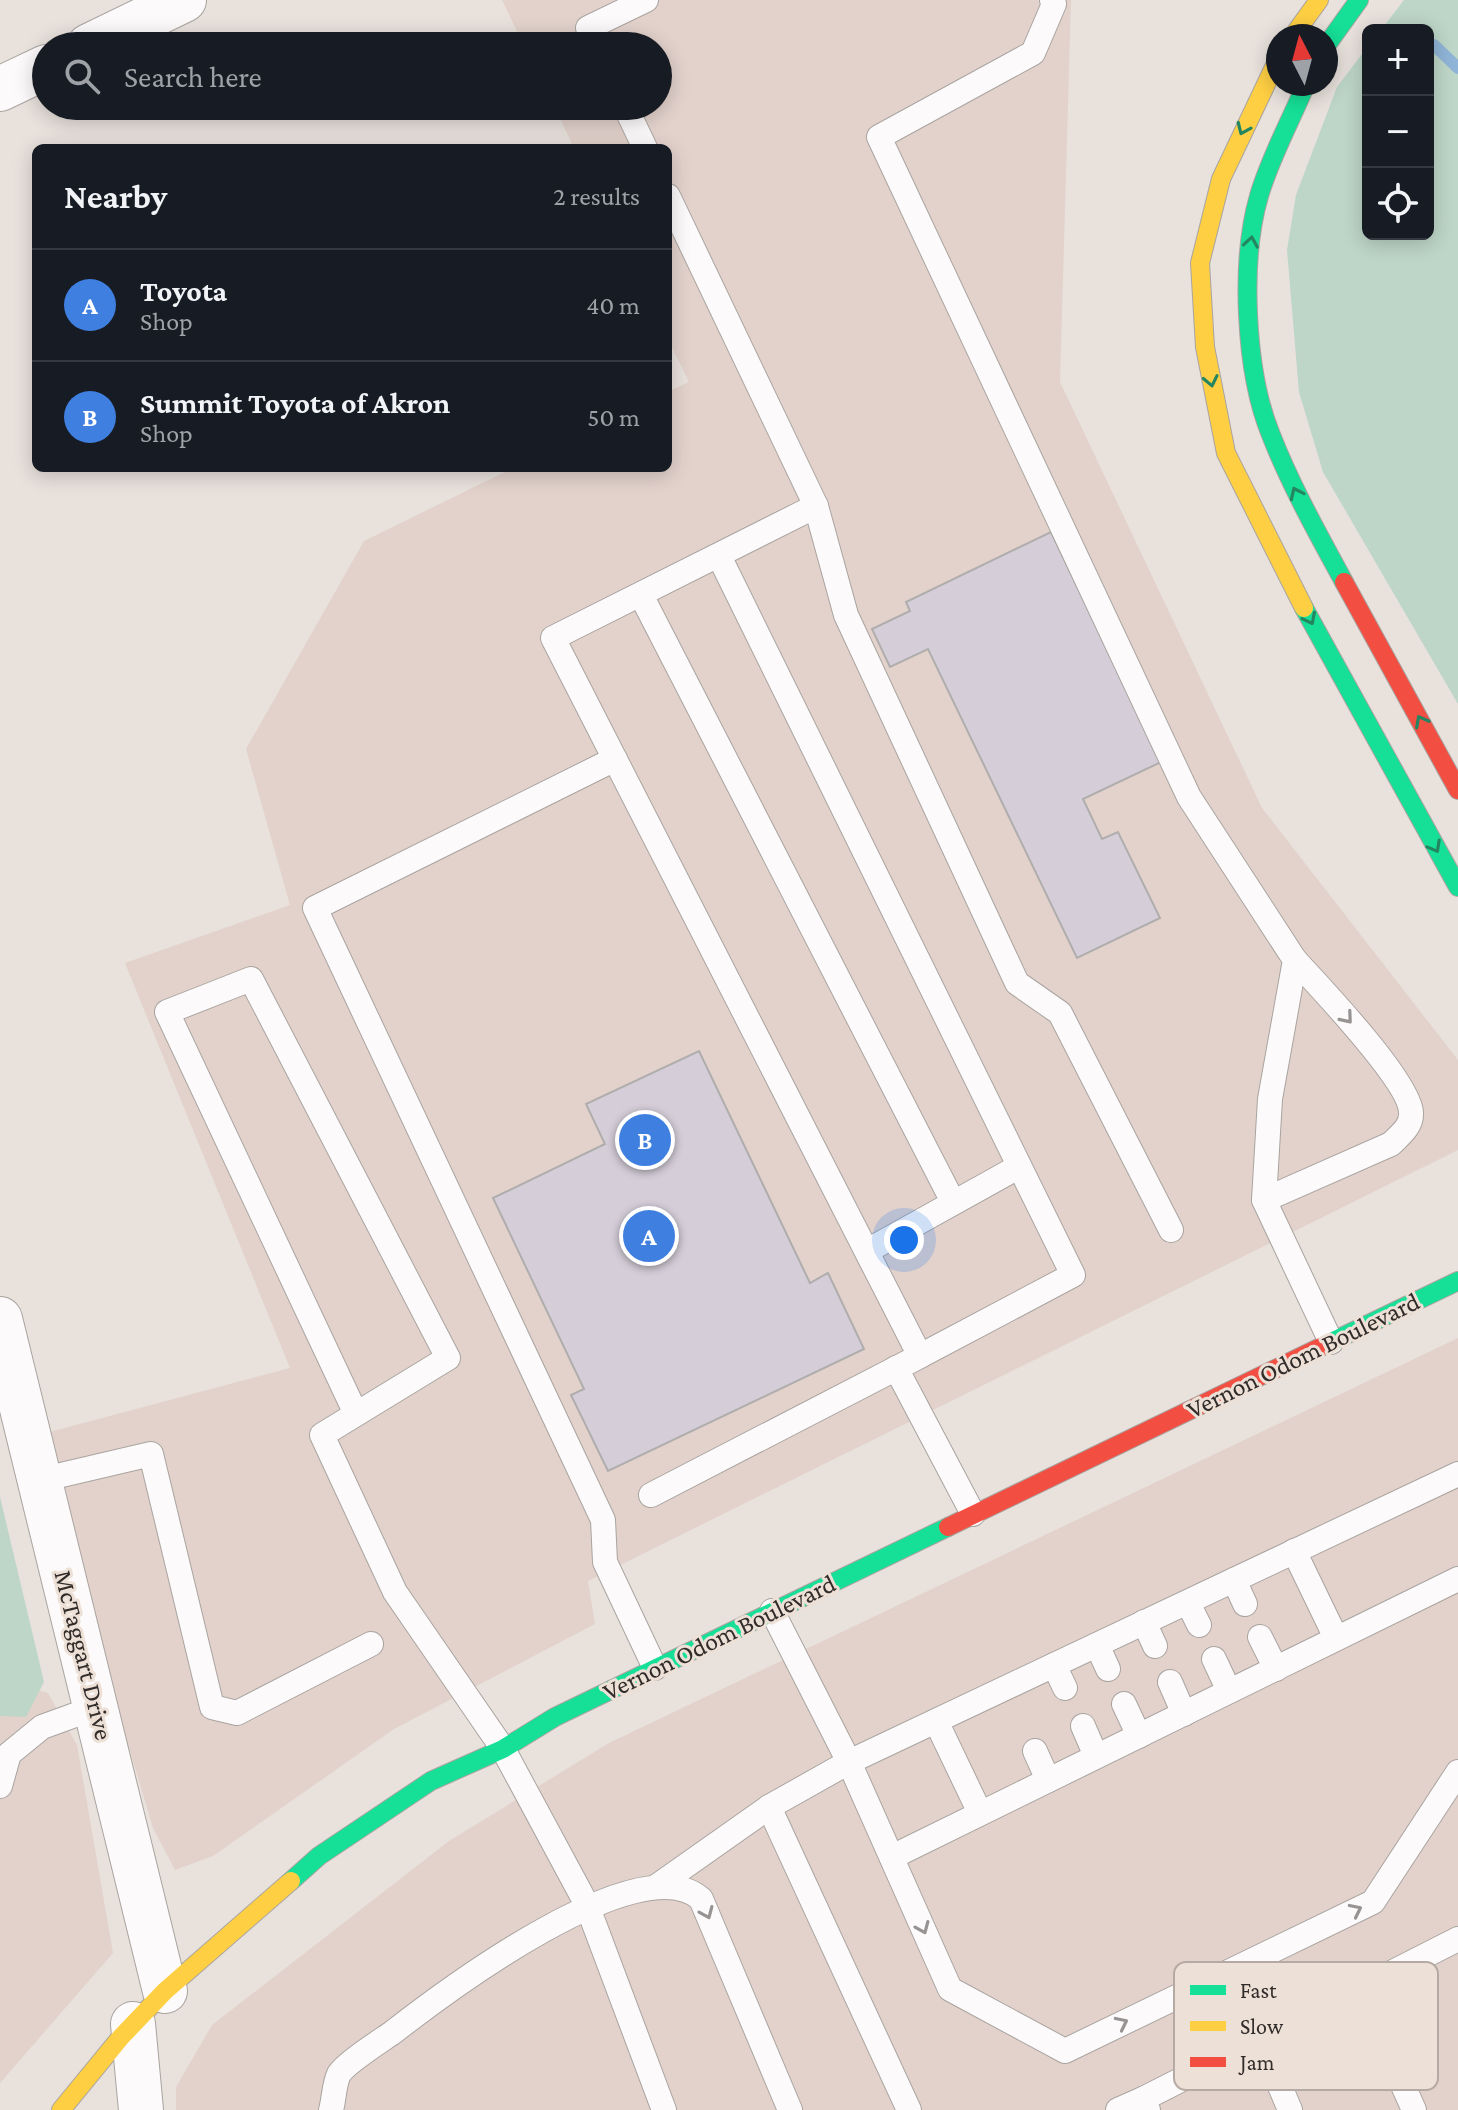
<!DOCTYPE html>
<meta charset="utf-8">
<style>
body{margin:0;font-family:"Crimson Pro",serif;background:#242831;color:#f1f3f6}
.controls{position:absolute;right:24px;top:24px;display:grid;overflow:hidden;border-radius:12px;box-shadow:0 4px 20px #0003}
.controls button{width:72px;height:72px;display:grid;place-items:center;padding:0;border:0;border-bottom:2px solid #363941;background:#171b24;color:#f1f3f6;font:40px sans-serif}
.compass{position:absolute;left:1266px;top:24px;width:72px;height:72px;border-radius:50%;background:#171b24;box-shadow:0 4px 20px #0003;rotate:354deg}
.you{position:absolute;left:904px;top:1240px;width:28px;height:28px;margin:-20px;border:6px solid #fff;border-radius:50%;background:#1a73e8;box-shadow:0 0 0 12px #1a73e833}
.badge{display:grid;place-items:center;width:52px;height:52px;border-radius:50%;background:#716b68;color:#fff;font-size:26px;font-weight:700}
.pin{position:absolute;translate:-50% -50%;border:4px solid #fff;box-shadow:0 2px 8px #0006}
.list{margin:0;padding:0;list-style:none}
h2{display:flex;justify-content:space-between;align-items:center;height:104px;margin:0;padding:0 32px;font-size:34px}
h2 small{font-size:26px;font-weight:400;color:#9ea1a6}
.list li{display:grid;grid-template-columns:52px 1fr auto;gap:24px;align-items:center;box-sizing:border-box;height:112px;padding:0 32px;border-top:2px solid #363941}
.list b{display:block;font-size:30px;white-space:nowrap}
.list p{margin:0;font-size:26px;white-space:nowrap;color:#9ea1a6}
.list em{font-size:26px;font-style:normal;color:#9ea1a6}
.icon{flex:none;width:44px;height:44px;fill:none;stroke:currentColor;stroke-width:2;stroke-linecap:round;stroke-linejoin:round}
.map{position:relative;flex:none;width:1458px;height:2110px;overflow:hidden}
.search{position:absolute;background:#171b24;box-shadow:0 4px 20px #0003;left:32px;top:32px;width:640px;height:88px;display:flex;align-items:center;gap:20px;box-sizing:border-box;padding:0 28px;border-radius:44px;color:#9ea1a6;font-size:30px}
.panel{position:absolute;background:#171b24;box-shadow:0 4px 20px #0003;left:32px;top:144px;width:640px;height:328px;border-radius:12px}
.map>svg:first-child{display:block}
</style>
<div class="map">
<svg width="1458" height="2110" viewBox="0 0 1458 2110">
<rect width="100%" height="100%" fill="#e8e1dc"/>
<g fill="#e3d2cc">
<polygon points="502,0 1071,0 1060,382 1262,808 1458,1060 1458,1150 588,1581 595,1624 394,1729 213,1856 175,1870 153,1828 108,1677 46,1433 290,1368 125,963 290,905 246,749 364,541 513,468 668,468 668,392 689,382 668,339 668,148 574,148 554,106 658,106 658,46 524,46"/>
<polygon points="1458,1338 1458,2110 176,2110 176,2087 212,2025 449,1841 609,1743"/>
<polygon points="0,1681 48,1693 77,1745 113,1953 0,2083"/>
</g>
<g fill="#bdd6c7">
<polygon points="1404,0 1458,0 1458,704 1323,472 1299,392 1287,250 1296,195 1337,87 1368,46 1368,234 1428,234 1428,30 1381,30"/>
<polygon points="0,1497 44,1682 26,1717 0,1716"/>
</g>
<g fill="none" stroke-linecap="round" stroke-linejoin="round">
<polyline stroke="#90b4d7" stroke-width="12" points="1434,45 1458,68"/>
</g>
<g fill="#d5ced9" stroke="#b0adad" stroke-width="2">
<polygon points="1051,532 1161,762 1083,799 1102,839 1118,832 1160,918 1077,958 928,649 890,667 872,629 910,611 906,602"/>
<polygon points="699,1051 810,1283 828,1273 864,1349 608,1471 571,1395 584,1389 493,1198 605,1144 586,1104"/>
</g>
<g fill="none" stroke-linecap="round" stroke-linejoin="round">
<g stroke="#a9a4a0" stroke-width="26">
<g id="lane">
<polyline points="1052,0 1054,4 1033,53 879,137 1189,797 1295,960 1270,1099 1264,1200 1331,1342"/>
<polyline points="596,46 588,28 646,0"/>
<polyline points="625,106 645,148"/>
<polyline points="668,196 816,506 846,615 1017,983 1060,1013 1171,1230"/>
<polyline points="719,556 1073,1275 920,1356"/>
<polyline points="641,595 953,1202"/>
<polyline points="615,759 315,908 603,1520 605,1562 655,1668"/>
<path d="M1264,1200L1391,1144C1400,1135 1412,1126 1411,1113C1411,1083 1319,986 1295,960"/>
<polyline points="867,1251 1018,1167"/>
<polyline points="896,1368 973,1514"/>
<polyline points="356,1414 167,1012 251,979 448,1358 322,1435 395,1592 503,1749 587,1905 664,2110"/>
<polyline points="40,1480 151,1454 212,1707 237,1713 371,1644"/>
<polyline points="651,1495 920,1356 553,638 816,506"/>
<polyline points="1294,1551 1336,1638"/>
<polyline points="1234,1580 1245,1604"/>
<polyline points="1188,1603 1199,1625"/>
<polyline points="772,1611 849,1762 950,1989 1065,2051 1373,1902 1458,1772"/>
<polyline points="1144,1622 1155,1646"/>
<polyline points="1260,1637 1276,1669"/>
<polyline points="1097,1645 1108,1669"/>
<polyline points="1214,1659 1229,1691"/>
<polyline points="1054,1665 1065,1688"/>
<polyline points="1170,1682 1184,1714"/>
<polyline points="1124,1704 1139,1736"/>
<polyline points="936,1721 980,1813"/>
<polyline points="1083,1726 1096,1756"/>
<polyline points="1035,1751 1048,1780"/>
<polyline points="0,1786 9,1754 42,1727 97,1707"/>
<polyline points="769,1807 909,2110"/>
<polyline points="892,1857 1458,1579"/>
<polyline points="657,1886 769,1807 849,1762 1458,1474"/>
<polyline points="1360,1989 1414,2110"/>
<polyline points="1260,2039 1290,2110"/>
<path d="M331,2110C334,2100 334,2084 339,2074C346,2063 379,2042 392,2033C442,1994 640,1844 701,1899L790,2110"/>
<polyline points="1118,2110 1143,2099"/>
<polyline points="1148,2110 1143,2099 1458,1939"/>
</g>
</g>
<g stroke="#a9a4a0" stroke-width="46">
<g id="street">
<polyline points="89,46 184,0"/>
<polyline points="0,89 46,67"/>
<polyline points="0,1319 165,1991"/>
<polyline points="133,2024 141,2110"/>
</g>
</g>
<g stroke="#a9a4a0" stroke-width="20">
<g id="fast">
<polyline points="1326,46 1359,0"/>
<path d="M1306,84C1291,120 1270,158 1259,196C1240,261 1245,372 1271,435C1291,486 1318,534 1344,582"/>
<polyline points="1304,608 1458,887"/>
<polyline points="1329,1343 1458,1281"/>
<polyline points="291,1881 319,1856 431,1781 503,1749 555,1717 948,1527"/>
</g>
</g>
<g stroke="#a9a4a0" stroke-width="20">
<g id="slow">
<polyline points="1293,36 1319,0"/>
<polyline points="1278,59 1221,179 1200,263 1205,347 1226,453 1304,608"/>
<polyline points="61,2110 121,2037 165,1991 291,1881"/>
</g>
</g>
<g stroke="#a9a4a0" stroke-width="20">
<g id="jam">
<polyline points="1344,582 1458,790"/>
<polyline points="948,1527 1329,1343"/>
</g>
</g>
<use href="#lane" stroke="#fcfafa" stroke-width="24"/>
<use href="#street" stroke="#fcfafa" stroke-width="44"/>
<use href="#fast" stroke="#16e098" stroke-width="18"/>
<use href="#slow" stroke="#ffcf43" stroke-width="18"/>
<use href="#jam" stroke="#f24e42" stroke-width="18"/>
</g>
<defs><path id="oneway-chevron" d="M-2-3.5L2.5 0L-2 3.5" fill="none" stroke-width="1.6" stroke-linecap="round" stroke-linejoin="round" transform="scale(2)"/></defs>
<g stroke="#248660">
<use href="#oneway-chevron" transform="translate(1243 129) rotate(114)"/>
<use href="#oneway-chevron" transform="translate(1251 242) rotate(-81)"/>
<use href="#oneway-chevron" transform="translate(1211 381) rotate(78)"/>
<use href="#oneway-chevron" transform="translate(1296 493) rotate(-115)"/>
<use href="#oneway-chevron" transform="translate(1310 619) rotate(63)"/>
<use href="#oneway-chevron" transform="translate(1421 721) rotate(-118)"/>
<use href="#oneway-chevron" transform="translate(1435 847) rotate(61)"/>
</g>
<g stroke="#969392">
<use href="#oneway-chevron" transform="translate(1347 1018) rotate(50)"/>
<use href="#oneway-chevron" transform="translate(1356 1910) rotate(-26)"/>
<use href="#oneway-chevron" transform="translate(707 1913) rotate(67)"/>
<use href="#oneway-chevron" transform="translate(923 1928) rotate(67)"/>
<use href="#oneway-chevron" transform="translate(1122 2023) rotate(-26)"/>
</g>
<g text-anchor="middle" stroke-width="6" stroke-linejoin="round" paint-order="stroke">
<g font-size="26" fill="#312c29" stroke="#ede0d7">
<text transform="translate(1303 1355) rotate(-26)" y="9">Vernon Odom Boulevard</text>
<text transform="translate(719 1637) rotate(-26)" y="9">Vernon Odom Boulevard</text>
<text transform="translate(84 1655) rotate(76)" y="9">McTaggart Drive</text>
</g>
</g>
<rect x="1174" y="1962" width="264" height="128" rx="12" fill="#ede0d7" stroke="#b5aaa3" stroke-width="2"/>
<rect x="1190" y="1985" width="36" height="10" fill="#16e098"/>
<rect x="1190" y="2021" width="36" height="10" fill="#ffcf43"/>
<rect x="1190" y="2057" width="36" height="10" fill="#f24e42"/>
<g font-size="22" fill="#312c29">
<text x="1240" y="1998">Fast</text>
<text x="1240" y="2034">Slow</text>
<text x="1240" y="2070">Jam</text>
</g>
</svg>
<div class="controls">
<button>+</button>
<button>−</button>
<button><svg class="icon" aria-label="locate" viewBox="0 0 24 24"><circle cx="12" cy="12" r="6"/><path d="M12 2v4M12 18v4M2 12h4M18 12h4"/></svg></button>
</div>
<svg class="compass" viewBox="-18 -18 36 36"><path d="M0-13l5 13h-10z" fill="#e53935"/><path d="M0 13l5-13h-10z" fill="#9ea1a6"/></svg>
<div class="you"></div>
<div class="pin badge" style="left:649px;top:1236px;background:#3f7fe0">A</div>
<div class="pin badge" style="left:645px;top:1140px;background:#3f7fe0">B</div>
<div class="search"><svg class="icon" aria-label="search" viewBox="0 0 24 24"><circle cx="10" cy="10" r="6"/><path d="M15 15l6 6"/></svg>Search here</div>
<section class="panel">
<h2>Nearby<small>2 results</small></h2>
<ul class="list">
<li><span class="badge" style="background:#3f7fe0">A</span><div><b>Toyota</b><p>Shop</p></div><em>40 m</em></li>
<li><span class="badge" style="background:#3f7fe0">B</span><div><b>Summit Toyota of Akron</b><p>Shop</p></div><em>50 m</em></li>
</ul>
</section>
</div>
